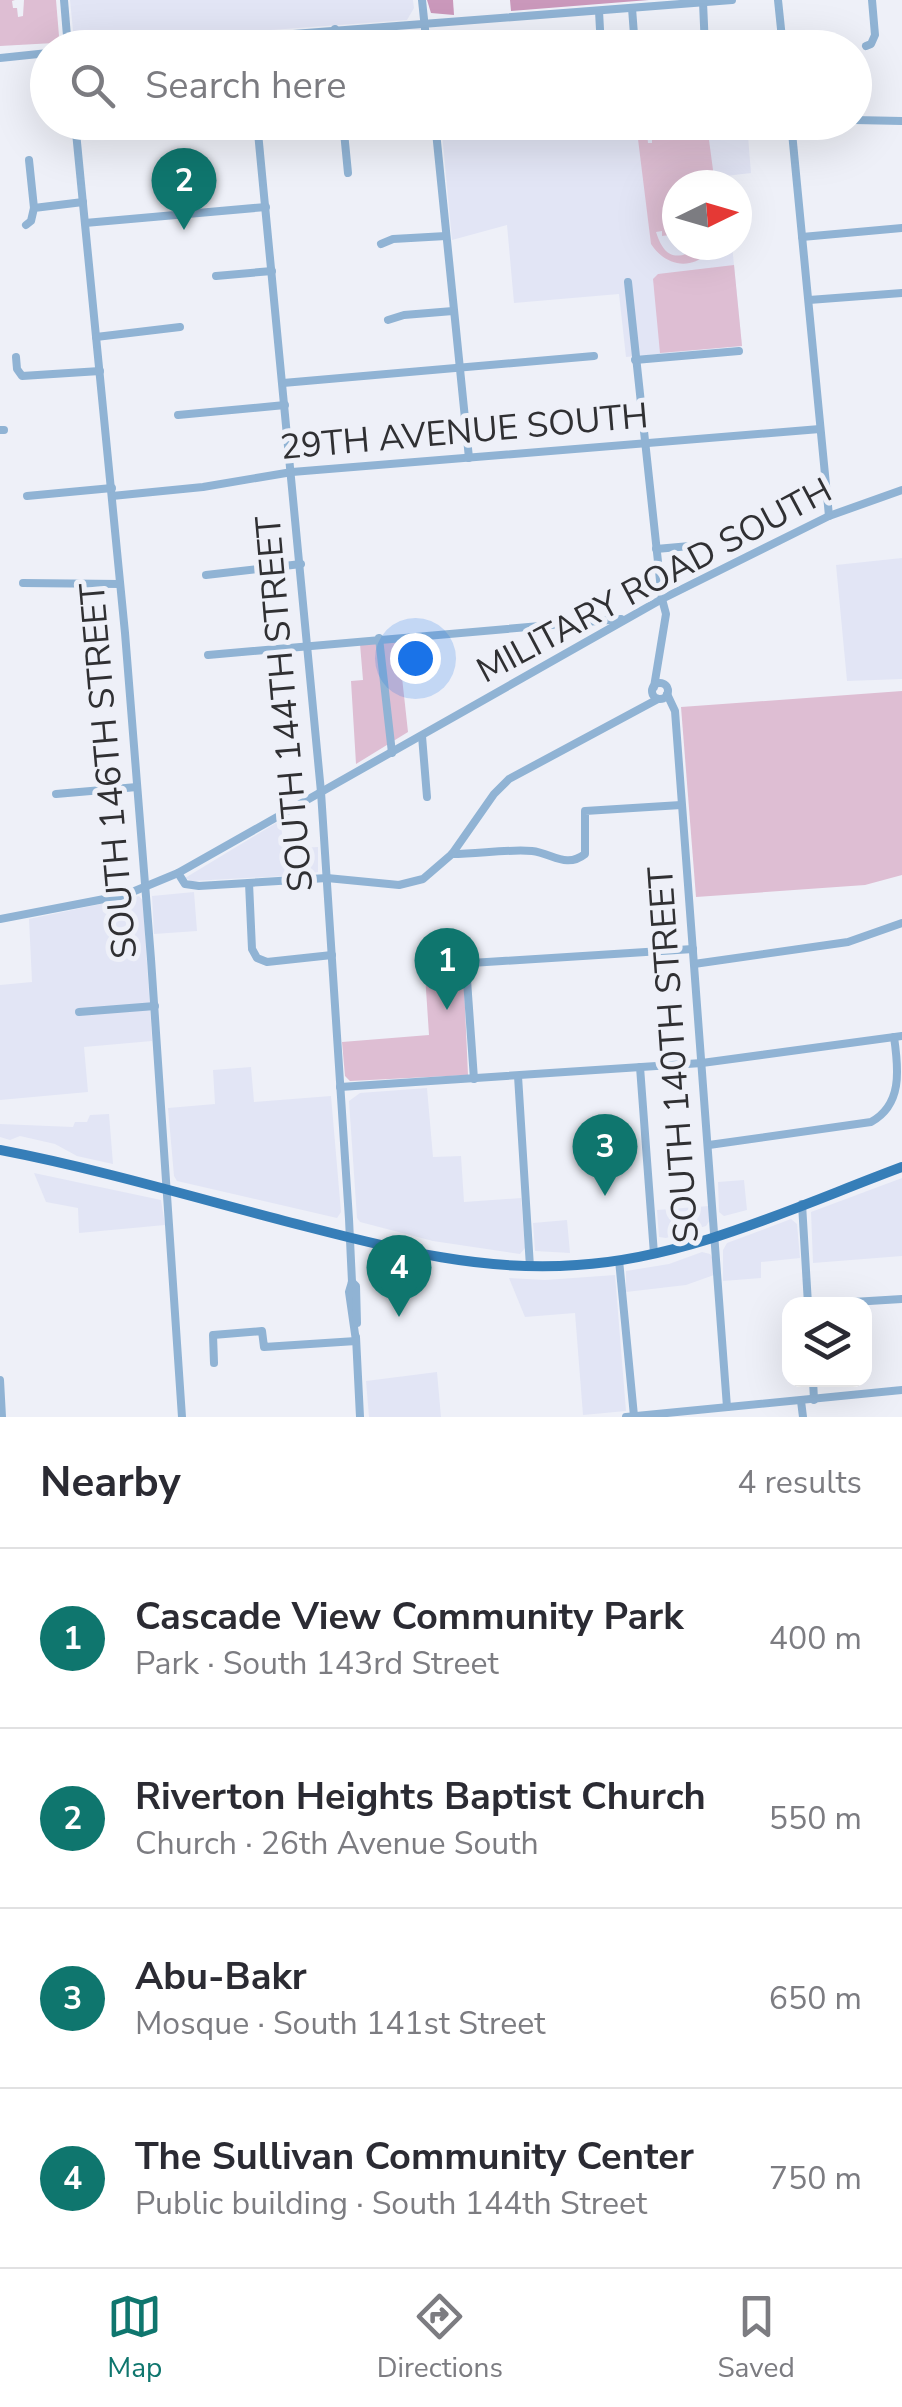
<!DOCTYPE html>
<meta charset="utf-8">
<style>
body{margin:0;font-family:"Nunito Sans",sans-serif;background:#f7f7f7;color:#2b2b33}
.controls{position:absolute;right:30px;bottom:30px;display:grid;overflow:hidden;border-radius:20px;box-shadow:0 10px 40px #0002}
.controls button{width:90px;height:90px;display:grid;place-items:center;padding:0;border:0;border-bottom:2px solid #e1e1e2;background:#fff;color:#2b2b33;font:50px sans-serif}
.compass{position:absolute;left:662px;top:170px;width:90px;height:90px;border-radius:50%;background:#fff;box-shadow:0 10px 40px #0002;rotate:85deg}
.you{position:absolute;left:415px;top:658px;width:35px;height:35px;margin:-25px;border:8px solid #fff;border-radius:50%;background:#1a73e8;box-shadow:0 0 0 15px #1a73e833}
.badge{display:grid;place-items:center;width:65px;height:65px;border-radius:50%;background:#0f766e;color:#fff;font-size:32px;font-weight:700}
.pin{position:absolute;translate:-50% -82px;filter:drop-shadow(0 2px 5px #0008)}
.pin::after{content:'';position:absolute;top:52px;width:35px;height:30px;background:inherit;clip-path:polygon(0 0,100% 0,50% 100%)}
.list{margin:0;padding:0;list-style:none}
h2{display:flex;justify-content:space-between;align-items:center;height:130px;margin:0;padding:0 40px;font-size:42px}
h2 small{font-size:32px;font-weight:400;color:#7c7c81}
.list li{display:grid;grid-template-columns:65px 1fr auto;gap:30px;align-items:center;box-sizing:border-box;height:180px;padding:0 40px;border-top:2px solid #e1e1e2}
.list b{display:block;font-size:38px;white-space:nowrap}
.list p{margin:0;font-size:32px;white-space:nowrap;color:#7c7c81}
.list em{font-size:32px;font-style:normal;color:#7c7c81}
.icon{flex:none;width:55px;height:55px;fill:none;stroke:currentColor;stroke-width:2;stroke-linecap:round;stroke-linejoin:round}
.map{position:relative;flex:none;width:902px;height:1417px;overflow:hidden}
.search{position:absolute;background:#fff;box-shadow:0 10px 40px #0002;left:30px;right:30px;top:30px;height:110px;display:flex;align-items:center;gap:25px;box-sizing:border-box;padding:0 35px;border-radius:55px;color:#7c7c81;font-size:38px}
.sheet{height:850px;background:#fff}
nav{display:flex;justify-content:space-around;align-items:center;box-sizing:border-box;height:140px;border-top:2px solid #e1e1e2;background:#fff;font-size:28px;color:#7c7c81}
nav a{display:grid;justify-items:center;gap:5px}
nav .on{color:#0f766e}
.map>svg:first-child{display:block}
</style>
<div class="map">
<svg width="902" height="1417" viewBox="0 0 902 1417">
<rect width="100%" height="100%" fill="#eef0f8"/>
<g fill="#e2e5f5">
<polygon points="70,0 413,0 414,8 407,20 80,44 74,41"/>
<polygon points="441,123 756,123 747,124 751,173 726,176 727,185 677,185 677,245 732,245 742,346 626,357 619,294 514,303 507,225 452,240"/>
<polygon points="902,558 902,679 847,681 836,565"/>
<polygon points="281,820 285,876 192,881 185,878"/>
<polygon points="318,847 318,872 303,875 301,848"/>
<polygon points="194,892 197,931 154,934 152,896"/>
<polygon points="139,896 143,901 152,1041 84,1047 88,1092 0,1100 0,985 32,982 29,919"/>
<polygon points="251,1067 254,1102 331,1096 341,1212 337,1218 177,1181 174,1176 168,1108 215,1104 213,1070"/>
<polygon points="427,1088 433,1157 461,1156 464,1202 521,1198 525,1248 520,1254 433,1241 360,1222 357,1218 349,1101 360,1093"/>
<polygon points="109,1114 113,1164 77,1156 55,1144 20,1136 10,1140 0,1137 0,1124 73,1127 75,1122 87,1122 90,1115"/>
<polygon points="34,1173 161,1200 165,1225 79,1233 78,1208 46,1202"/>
<polygon points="902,1178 902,1256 813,1263 811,1212"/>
<polygon points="744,1180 747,1210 724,1216 719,1212 718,1182"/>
<polygon points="709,1206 710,1220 706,1226 666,1238 659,1237 657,1210"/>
<polygon points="791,1219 797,1224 800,1258 761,1262 761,1278 723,1281 723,1250 727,1243"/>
<polygon points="567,1220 570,1253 535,1251 533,1223"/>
<polygon points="702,1252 710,1254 713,1259 714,1275 686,1285 626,1292 626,1271 669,1264"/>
<polygon points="615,1275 626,1411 583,1415 575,1313 525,1317 509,1278 545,1280"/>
<polygon points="437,1372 441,1417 369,1417 366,1381"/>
</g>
<g fill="#debed3">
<polygon points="0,0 15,0 12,1 13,8 17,8 18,17 23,16 24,0 56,0 59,36 54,43 0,46"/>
<path d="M636,123H653L647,133L648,143H652V138L696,134V138H701L695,123L707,125L715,185H677V234L662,236V231L656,232C670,276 693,245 715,245C698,270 668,270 651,244Z"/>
<polygon points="734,265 742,346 660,353 653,279 658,274"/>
<polygon points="398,641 408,732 356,764 351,681 363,680 360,644"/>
<polygon points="902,691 902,875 865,885 696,897 681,707"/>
<polygon points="457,956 463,963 468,1075 350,1081 345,1076 342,1042 429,1035 424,959"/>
</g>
<g fill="#ca98bb">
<polygon points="427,0 453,0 454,15 431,13"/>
<polygon points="510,0 649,0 511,11"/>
</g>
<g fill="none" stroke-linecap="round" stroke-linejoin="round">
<g stroke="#90b3d4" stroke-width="8">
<polyline points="64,0 68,48"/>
<polyline points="422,0 427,48"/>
<polyline points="778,0 783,48"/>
<polyline points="703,2 705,48"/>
<polyline points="632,8 635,48"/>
<polyline points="599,11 601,48"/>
<polyline points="335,29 337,48"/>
<polyline points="866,46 871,44 875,35 872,0"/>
<polyline points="113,48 732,0"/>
<polyline points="0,58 48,53"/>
<polyline points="854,120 902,121"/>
<polyline points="75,122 125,633 151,959 182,1417"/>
<polyline points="257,122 321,792 349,1219 352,1282 349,1292 356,1341"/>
<polyline points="343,122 348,173"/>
<polyline points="435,122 469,458"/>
<polyline points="791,122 829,516"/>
<polyline points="791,125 835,122"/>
<polyline points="147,131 257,123"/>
<polyline points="29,160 34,208"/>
<polyline points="85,223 266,207"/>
<polyline points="26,225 31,221 34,208 83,202"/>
<polyline points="802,237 902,228"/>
<polyline points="381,244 393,239 446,236"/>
<polyline points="216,276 272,271"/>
<polyline points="628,282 662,599 666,614 654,687"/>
<polyline points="809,300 902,293"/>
<polyline points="388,320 404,315 453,311"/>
<polyline points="96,337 180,327"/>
<polyline points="16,357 17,369 22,376 100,371"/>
<polyline points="635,360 739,351"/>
<polyline points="283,383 594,356"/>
<polyline points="178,415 285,405"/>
<polyline points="0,430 4,430"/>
<polyline points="27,496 112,488"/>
<polyline points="112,496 203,487 292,472 820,429"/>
<polyline points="656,549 690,546"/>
<polyline points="206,575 301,564"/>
<polyline points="23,583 120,584"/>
<polyline points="379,638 392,753"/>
<polyline points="208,655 621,619"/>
<circle cx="660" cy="691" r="8"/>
<polyline points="667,694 675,711 727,1407"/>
<polyline points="422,736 427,797"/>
<polyline points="56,794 137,787"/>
<path d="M452,854C479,854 506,849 532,851C552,853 566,869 585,854V811L681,805"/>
<polyline points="178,873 185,884 199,886 327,878 399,885 423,879 452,854 494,794 509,779 658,699"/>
<polyline points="249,883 252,949 257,958 267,962 332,955"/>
<polyline points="0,919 125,895 178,873 662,599 829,516 902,490"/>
<polyline points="694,964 848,942 902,923"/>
<polyline points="79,1012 155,1006"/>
<polyline points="640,1067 654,1254"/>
<polyline points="518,1076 530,1267"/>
<polyline points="474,1079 466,966 471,963 693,949"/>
<polyline points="340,1087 702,1063 902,1036"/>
<path d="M709,1145L871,1122C902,1105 899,1071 894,1037"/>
<polyline points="802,1204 808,1304"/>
<polyline points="619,1260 634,1416"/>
<polyline points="352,1282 356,1286 357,1323"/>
<polyline points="820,1304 902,1299"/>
<polyline points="356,1337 360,1417"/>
<polyline points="214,1363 213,1335 262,1331 264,1347 356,1341"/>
<polyline points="0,1380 2,1417"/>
<polyline points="813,1380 814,1400"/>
<polyline points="801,1401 803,1417"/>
<polyline points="626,1417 902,1390"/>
</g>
<path stroke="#367eb8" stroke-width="10" d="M0,1150C104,1170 206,1201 308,1227C397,1250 485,1272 577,1265C690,1258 797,1206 902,1167"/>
</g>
<g text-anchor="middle" stroke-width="10" stroke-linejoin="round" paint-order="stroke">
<g font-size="35" fill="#303033" stroke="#eef0f8">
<text transform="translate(464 431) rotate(-5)" y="12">29TH AVENUE SOUTH</text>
<text transform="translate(654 580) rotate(-28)" y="12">MILITARY ROAD SOUTH</text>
<text transform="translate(284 704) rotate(-95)" y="12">SOUTH 144TH STREET</text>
<text transform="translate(108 771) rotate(-95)" y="12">SOUTH 146TH STREET</text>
<text transform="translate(673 1055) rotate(-94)" y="12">SOUTH 140TH STREET</text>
</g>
</g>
</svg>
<div class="controls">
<button><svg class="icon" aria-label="layers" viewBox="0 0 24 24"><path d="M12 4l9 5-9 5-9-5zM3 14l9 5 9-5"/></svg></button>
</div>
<svg class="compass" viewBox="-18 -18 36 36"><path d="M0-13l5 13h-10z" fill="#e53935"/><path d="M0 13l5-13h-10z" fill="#7c7c81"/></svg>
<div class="you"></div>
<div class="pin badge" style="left:447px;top:1010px">1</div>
<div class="pin badge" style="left:184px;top:230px">2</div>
<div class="pin badge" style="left:605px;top:1196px">3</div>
<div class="pin badge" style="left:399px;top:1317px">4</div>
<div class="search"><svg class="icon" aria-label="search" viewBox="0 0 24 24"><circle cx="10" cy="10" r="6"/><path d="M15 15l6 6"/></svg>Search here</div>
</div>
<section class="sheet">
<h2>Nearby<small>4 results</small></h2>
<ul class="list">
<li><span class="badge">1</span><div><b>Cascade View Community Park</b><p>Park · South 143rd Street</p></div><em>400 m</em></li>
<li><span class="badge">2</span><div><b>Riverton Heights Baptist Church</b><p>Church · 26th Avenue South</p></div><em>550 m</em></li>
<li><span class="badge">3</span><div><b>Abu-Bakr</b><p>Mosque · South 141st Street</p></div><em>650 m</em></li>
<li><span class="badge">4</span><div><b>The Sullivan Community Center</b><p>Public building · South 144th Street</p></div><em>750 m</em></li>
</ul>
</section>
<nav>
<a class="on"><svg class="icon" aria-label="map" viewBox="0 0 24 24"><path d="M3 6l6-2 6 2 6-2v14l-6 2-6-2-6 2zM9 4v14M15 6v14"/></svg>Map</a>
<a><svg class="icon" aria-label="directions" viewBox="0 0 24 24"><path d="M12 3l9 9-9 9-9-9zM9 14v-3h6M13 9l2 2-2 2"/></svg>Directions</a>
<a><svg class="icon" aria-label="saved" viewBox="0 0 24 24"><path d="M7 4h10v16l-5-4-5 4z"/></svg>Saved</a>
</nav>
